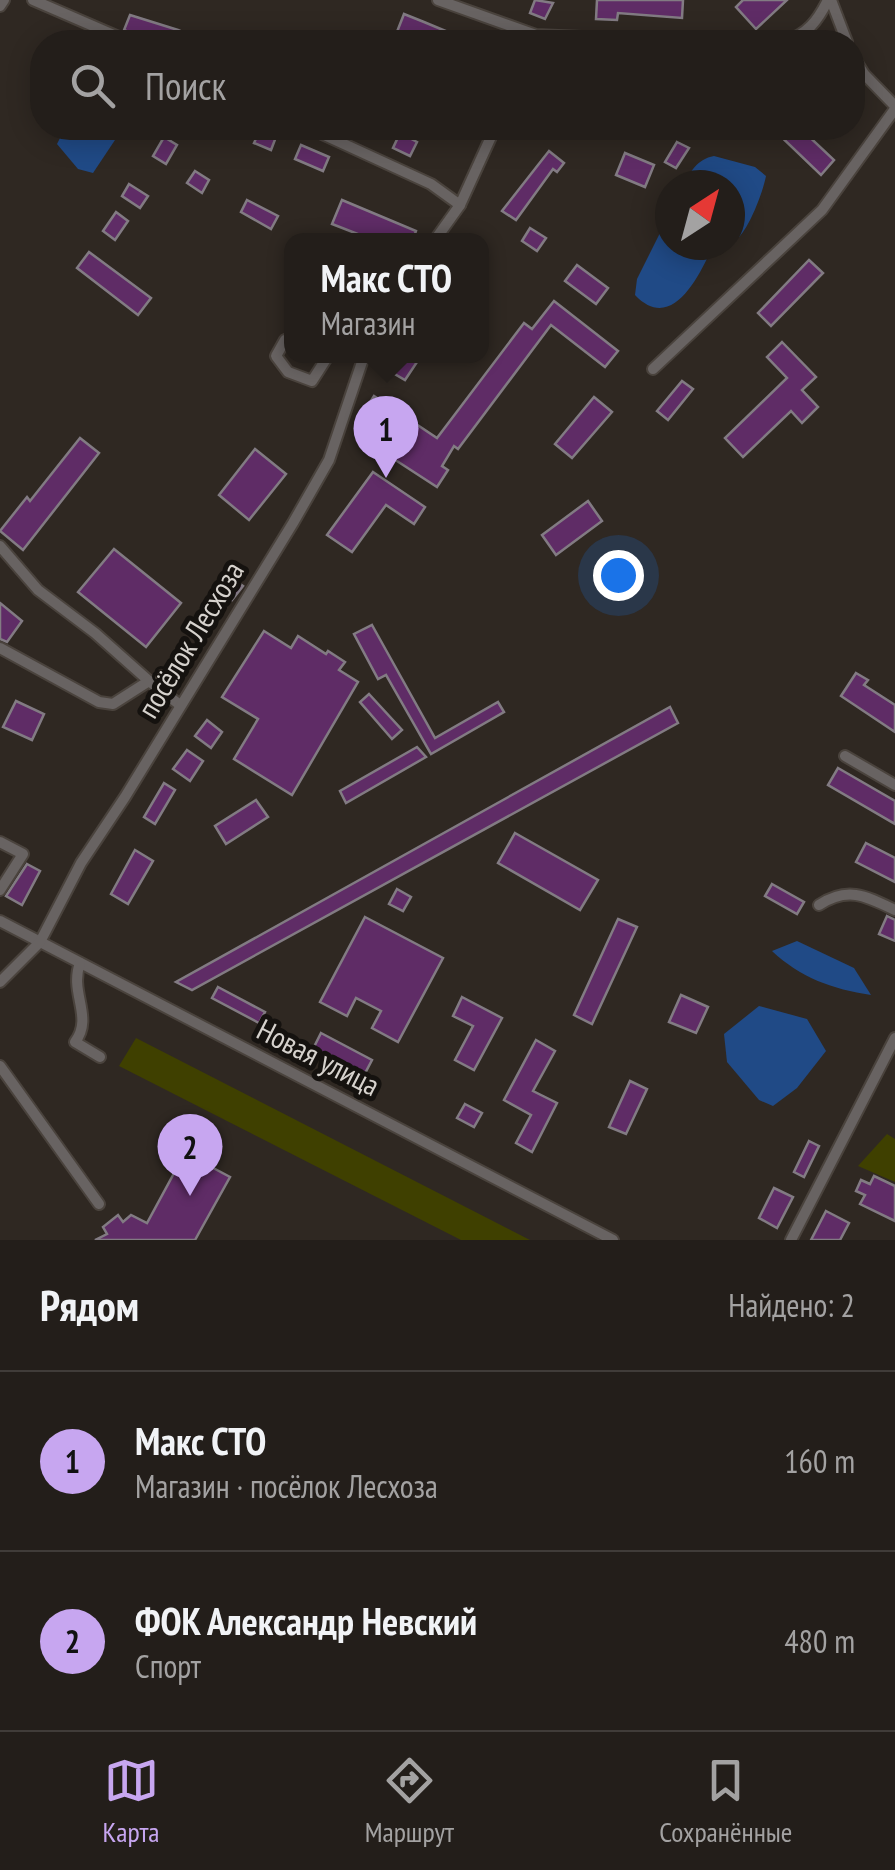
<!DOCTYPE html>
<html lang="ru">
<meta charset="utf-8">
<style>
body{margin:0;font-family:"PT Sans Narrow",sans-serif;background:#2b2723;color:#f1f3f6}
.compass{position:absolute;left:655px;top:170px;width:90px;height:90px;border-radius:50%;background:#231e1a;box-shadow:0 5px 25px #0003;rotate:36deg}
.you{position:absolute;left:618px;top:575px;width:35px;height:35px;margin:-25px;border:8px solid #fff;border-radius:50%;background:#1a73e8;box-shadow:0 0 0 15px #1a73e833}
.badge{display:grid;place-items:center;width:65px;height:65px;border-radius:50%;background:#c7a6f0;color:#111;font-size:32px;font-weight:700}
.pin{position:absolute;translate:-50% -82px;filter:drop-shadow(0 2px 5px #0008)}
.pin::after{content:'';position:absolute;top:52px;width:35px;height:30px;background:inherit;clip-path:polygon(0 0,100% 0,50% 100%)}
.popup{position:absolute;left:284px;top:233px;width:205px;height:130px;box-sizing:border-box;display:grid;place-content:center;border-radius:20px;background:#231e1a;filter:drop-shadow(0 2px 8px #0005);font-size:32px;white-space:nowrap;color:#a3a2a2}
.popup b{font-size:38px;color:#f1f3f6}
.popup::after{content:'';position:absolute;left:50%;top:100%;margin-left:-20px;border:20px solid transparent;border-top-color:#231e1a}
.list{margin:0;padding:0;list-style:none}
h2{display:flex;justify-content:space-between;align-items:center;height:130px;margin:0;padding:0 40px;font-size:42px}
h2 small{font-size:32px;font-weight:400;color:#a3a2a2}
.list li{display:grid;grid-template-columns:65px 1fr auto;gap:30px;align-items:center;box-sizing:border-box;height:180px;padding:0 40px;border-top:2px solid #403c39}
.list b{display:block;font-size:38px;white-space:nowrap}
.list p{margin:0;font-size:32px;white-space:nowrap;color:#a3a2a2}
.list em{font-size:32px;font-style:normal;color:#a3a2a2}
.icon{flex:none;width:55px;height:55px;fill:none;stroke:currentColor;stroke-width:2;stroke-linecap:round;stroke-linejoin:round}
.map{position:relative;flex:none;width:895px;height:1240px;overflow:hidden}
.search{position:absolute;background:#231e1a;box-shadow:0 5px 25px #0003;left:30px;right:30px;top:30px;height:110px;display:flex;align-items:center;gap:25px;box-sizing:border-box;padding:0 35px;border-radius:40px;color:#a3a2a2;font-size:38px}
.sheet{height:490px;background:#231e1a}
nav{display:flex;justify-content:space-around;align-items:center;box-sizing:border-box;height:140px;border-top:2px solid #403c39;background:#231e1a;font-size:28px;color:#a3a2a2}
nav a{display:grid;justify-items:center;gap:5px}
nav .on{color:#c7a6f0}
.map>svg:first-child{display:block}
</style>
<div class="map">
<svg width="895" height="1240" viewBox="0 0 895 1240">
<rect width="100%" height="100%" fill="#2f2822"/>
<g fill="#3f4000">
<polygon points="136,1038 530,1240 461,1240 119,1066"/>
<polygon points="887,1134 895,1139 895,1182 858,1166"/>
</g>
<g fill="#204a86">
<polygon points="65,128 123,128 93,173 78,169 57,144"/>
<path d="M714,156L755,167L766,176C763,192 750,226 739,237L730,230V185H682C691,172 697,159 714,156Z"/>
<path d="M670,228V245H708L711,250C697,281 670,332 635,295L637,279L661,231Z"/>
<path d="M797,941L854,968L871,995C832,989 801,978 772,951Z"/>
<polygon points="759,1006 807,1019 826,1051 797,1088 773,1106 759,1100 727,1062 724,1034"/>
</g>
<g fill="#5f2c66" stroke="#827b83" stroke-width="2.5">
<polygon points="535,0 553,3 545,19 530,13"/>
<polygon points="597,0 683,0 682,18 618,13 617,20 596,19"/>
<polygon points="743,0 787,0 756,29 736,7"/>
<polygon points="404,14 424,22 472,42 393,42"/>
<polygon points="130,15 178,30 206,42 146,40 124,30"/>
<polygon points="772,128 800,128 834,160 821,175"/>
<polygon points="260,130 276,137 271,150 254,143"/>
<polygon points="400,133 417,142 410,156 393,148"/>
<polygon points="164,137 177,145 166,164 153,156"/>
<polygon points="677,142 689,148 676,168 665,162"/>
<polygon points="301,145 329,157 323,171 295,159"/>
<polygon points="549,151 564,163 557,172 553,169 516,220 502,211"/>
<polygon points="625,153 654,165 645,187 616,175"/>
<polygon points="195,171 209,180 202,193 187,183"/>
<polygon points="129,184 148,196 140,208 122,196"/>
<polygon points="247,200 278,216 271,229 241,212"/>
<polygon points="342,200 416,231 413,240 373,240 332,224"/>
<polygon points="116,212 128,221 115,240 103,231"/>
<polygon points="530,228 546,238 537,251 522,241"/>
<polygon points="89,252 151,298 138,315 77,268"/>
<polygon points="809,260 823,273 771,326 758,313"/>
<polygon points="577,265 608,288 596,304 565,281"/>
<polygon points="554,301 618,351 605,367 551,325 458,449 454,446 442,466 448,470 437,487 363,439 379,414 367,407 374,396 437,438 524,323 532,329"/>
<polygon points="782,342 816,377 802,390 818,407 802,423 791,411 743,457 725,438 787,378 767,357"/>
<polygon points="404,356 421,356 405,380 393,373"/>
<polygon points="682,381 693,389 668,420 657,411"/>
<polygon points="594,397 612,412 572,458 555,444"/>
<polygon points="80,438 99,453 23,550 0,531 27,497 30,501"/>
<polygon points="255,449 286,474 249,520 219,495"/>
<polygon points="373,472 425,507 414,524 386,505 352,552 327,535"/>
<polygon points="588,501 602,521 556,555 542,535"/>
<polygon points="114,549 181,603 146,647 78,592"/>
<polygon points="232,578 243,586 232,600 221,592"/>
<polygon points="0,603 22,621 7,642 0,639"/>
<polygon points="372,625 435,738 498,702 504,712 431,754 386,675 378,679 354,634"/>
<polygon points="264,631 291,648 298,636 326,654 328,651 345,662 339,670 358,682 292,795 234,759 258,719 222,697"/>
<polygon points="856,673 868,680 864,685 895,705 895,732 841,696"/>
<polygon points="369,694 402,730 392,739 360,702"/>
<polygon points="16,701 44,714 32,740 3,727"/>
<polygon points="670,707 678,723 192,990 176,982"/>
<polygon points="207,720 222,732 211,748 195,736"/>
<polygon points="417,747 426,757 346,803 340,791"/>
<polygon points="187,750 203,761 190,781 173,769"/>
<polygon points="838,768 895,801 895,824 828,785"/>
<polygon points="164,783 175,790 155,824 144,817"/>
<polygon points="256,800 268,817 226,844 215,826"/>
<polygon points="515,833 598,880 580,910 498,863"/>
<polygon points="866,843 895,858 895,882 856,862"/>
<polygon points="135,850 153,861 128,904 111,894"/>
<polygon points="27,864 40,871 22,905 6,896"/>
<polygon points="772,884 804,902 797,914 765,896"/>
<polygon points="397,889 411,897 403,911 389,904"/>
<polygon points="887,916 895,920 895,941 879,934"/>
<polygon points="365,917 443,958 398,1042 372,1028 381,1011 356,998 347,1016 320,1002"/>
<polygon points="618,919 637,927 592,1024 574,1015"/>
<polygon points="218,987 265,1012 259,1023 212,998"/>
<polygon points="681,995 708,1007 696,1033 669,1022"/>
<polygon points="462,997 502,1018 474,1070 455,1060 473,1026 453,1016"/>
<polygon points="321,1033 372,1060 362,1079 311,1053"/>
<polygon points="536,1040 555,1051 533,1091 557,1103 532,1152 516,1143 531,1115 504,1100"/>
<polygon points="630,1081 647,1089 626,1134 609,1127"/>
<polygon points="465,1104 482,1113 474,1127 457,1118"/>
<polygon points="809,1141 819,1146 804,1177 794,1172"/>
<polygon points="185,1153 230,1177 195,1240 95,1240 107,1234 103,1227 118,1215 123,1222 131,1215 147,1223"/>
<polygon points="874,1176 895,1186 895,1221 860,1204 865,1195 856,1191 861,1180 870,1184"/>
<polygon points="774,1188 793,1197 777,1228 759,1218"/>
<polygon points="826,1211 849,1223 840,1240 811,1240"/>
</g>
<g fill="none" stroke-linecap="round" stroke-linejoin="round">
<g stroke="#4a433d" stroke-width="14">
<g id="minor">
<polyline points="33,0 130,42"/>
<polyline points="438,0 536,35 696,42"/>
<polyline points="831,0 847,42"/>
<polyline points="0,6 4,0"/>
<path d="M785,42C808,33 817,22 828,0"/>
<polyline points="852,55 864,74 895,106"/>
<polyline points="309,128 431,184 460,205"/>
<polyline points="435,240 460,205 495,128"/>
<polyline points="291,339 285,340 276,356 288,372 312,381 328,356"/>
<polyline points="653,369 822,210 895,109"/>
<polyline points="0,546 38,590 95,633 149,681"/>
<polyline points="0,648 99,702 113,704 149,681 180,705"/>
<polyline points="845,756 895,785"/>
<polyline points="0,842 23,854 0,890"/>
<path d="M819,905C848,886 866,896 895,910"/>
<polyline points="0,921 613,1240"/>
<path d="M80,963C69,993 94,1017 75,1042L100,1057"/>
<polyline points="0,982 40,942 81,863 125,797 293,523 329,460 364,356"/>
<polyline points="0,1066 99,1204"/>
<polyline points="791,1240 895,1038"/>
</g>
</g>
<use href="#minor" stroke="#686362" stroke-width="10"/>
</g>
<g text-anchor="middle" stroke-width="10" stroke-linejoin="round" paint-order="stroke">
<g font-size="30" fill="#d6d2cd" stroke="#15120f">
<text transform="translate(191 640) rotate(-59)" y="10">посёлок Лесхоза</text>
<text transform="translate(318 1058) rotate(27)" y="10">Новая улица</text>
</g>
</g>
</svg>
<svg class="compass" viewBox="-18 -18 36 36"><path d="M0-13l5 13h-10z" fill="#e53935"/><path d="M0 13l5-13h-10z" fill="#a3a2a2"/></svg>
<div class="you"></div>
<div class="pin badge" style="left:386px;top:478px">1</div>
<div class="popup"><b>Макс СТО</b>Магазин</div>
<div class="pin badge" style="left:190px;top:1196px">2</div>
<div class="search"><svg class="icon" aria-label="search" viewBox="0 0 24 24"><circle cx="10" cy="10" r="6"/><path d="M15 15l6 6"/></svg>Поиск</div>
</div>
<section class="sheet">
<h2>Рядом<small>Найдено: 2</small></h2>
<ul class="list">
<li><span class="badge">1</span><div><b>Макс СТО</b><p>Магазин · посёлок Лесхоза</p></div><em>160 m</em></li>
<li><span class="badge">2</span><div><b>ФОК Александр Невский</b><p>Спорт</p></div><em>480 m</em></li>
</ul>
</section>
<nav>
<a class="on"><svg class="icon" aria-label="map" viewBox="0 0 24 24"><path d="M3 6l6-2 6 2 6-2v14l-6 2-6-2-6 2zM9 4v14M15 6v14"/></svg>Карта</a>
<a><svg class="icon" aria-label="directions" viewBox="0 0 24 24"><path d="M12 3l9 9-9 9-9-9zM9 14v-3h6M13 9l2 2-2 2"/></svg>Маршрут</a>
<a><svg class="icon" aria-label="saved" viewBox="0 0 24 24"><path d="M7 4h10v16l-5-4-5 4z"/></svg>Сохранённые</a>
</nav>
